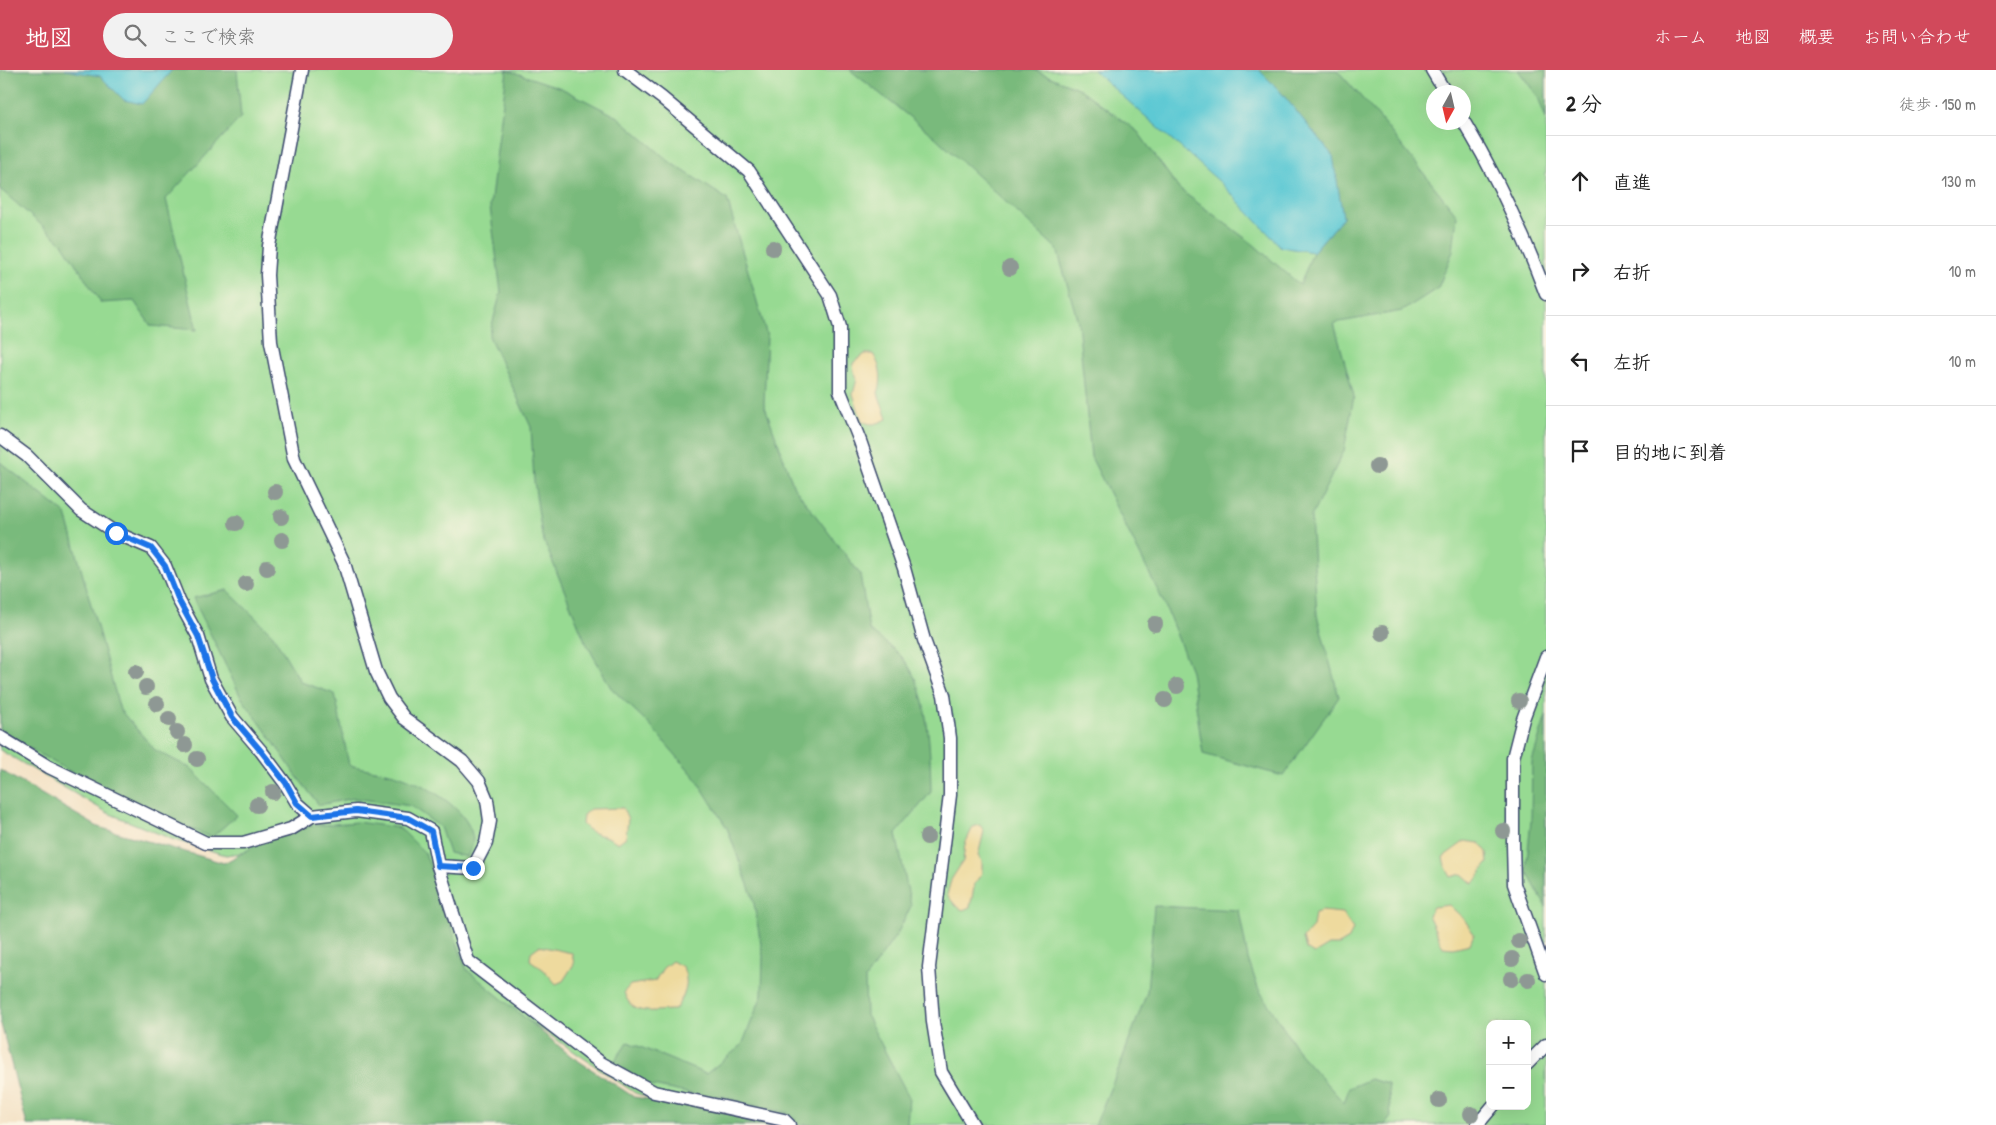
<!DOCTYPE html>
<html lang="ja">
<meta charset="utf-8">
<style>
body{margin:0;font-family:"Patrick Hand","Klee One",sans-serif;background:#f2f2f2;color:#222}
.controls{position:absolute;right:15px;bottom:15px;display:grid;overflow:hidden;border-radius:10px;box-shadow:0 5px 20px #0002}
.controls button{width:45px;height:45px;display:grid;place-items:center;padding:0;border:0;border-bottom:1px solid #e0e0e0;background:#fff;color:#222;font:25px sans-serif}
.compass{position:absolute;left:1426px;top:15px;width:45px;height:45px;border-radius:50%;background:#fff;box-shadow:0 5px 20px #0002;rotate:188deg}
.stop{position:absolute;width:15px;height:15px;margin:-11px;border:4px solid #1a73e8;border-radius:50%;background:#fff}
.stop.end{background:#1a73e8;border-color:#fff;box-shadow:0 1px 5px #0008}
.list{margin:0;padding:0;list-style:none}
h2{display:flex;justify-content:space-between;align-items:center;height:65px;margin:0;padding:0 20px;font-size:21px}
h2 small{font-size:16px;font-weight:400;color:#767676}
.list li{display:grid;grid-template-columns:32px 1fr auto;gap:15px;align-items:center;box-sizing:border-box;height:90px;padding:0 20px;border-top:1px solid #e0e0e0}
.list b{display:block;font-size:19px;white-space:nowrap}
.list em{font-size:16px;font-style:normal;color:#767676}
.icon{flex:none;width:28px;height:28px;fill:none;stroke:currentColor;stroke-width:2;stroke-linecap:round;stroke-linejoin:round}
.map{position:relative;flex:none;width:1546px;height:1055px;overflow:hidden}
header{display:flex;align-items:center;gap:30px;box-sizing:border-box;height:70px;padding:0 25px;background:#d1495b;color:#fff}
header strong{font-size:24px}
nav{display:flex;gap:28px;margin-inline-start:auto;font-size:18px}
.search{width:350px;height:45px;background:#f2f2f2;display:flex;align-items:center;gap:12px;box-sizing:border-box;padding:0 18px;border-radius:28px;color:#767676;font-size:19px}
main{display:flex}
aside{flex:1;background:#fff}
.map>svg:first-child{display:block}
</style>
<header>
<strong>地図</strong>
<div class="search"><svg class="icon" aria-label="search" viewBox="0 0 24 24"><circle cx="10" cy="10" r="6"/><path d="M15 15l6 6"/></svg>ここで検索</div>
<nav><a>ホーム</a><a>地図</a><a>概要</a><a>お問い合わせ</a></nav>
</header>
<main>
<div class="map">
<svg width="1546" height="1055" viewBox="0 0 1546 1055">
<rect width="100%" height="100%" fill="#fcf5e5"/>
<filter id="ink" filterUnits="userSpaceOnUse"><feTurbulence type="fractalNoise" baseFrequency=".02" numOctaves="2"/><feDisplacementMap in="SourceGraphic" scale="10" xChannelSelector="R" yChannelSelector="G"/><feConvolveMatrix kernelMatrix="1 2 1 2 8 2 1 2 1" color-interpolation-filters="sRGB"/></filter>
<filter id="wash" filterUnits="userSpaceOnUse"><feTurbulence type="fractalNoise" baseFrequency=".0096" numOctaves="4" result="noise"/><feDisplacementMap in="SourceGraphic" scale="20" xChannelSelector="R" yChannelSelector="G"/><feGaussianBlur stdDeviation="1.12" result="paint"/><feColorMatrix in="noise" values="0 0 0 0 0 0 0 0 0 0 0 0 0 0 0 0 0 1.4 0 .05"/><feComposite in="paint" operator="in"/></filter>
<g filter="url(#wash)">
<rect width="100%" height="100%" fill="#f4e3c7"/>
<path fill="#97da92" stroke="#598478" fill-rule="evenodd" d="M0,0H1546V1055H739L635,1023L457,902L261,780L226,785L174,770L108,743L0,680ZM1434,22H1464V52H1434ZM1490,954H1527V1036H1490Z"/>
<g fill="#79ba7c" stroke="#4a746d">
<polygon points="0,0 237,0 241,47 166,129 197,260 151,256 134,231 101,233 62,173 0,119"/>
<path d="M507,0L561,18L618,47L670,92L727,129L767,266L764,334L794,417L860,504L869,560C879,569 893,577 902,587C930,620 930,680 931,722L896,764L911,836L897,864L865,909L866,945L909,1027L907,1055H800L788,1043L747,1034L721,1026L706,1027L648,1015L613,993L628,972L706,1004L742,975L762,925L763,886L753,828L727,758L695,707L646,651L611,618L585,571L542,466L534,411L531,357L489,266L501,222L490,137Z"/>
<polygon points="850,0 1034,0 1080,19 1138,62 1179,119 1253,174 1300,215 1313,182 1343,147 1279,20 1259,0 1337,0 1378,46 1457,145 1453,181 1438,218 1402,241 1334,253 1354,326 1344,381 1311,447 1317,545 1339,627 1283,706 1203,684 1191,601 1164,533 1091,387 1078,252 1057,179 935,67"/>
<polygon points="1518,0 1546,0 1546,49 1538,27"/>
<path d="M0,392L66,444L120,640L155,680L190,698L237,745L212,767C137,740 67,702 0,660Z"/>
<path d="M227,520L273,565L301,612L335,624L349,695C364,699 379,700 394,704C422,712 474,740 473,773C472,777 469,783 467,787L449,783L440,757L411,736L354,728L319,735L295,704L268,664L241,627L193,528Z"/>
<polygon points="1546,646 1546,837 1526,800 1531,751 1532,691"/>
<polygon points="0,700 98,757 224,793 264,771 310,756 357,752 400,758 425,783 467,900 571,986 634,1027 694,1036 745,1047 771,1055 27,1055 0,950"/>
<polygon points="1154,836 1239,840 1248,889 1258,918 1300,984 1344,1033 1349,1018 1370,1009 1388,1014 1391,1047 1385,1055 1095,1055 1120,995 1147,922"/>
</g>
<g fill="#eeda9e" stroke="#84847e">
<path d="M865,284H873C881,296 883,310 878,323L887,349C877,354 872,356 862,351L853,324L857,309L854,301L853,293Z"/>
<path d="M623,738L628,749L626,767L618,773C603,762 594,768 582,754L583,745L590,739Z"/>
<polygon points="980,755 984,761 978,786 982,791 982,803 975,813 970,837 963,840 956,836 947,825 951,810 963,791 965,774 973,757"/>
<path d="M1465,771L1480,773L1487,782L1488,793C1481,800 1480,808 1473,814L1462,804L1451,807L1445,796L1443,787Z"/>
<polygon points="1449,835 1464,849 1474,864 1470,874 1453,878 1443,877 1428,845 1433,837"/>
<polygon points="1322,841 1342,843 1353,859 1349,869 1339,875 1329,875 1314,884 1306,879 1303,868 1313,857 1315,843"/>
<polygon points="539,876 572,883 574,894 563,911 556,914 544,900 530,890 531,882"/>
<path d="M672,891L683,897C690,916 685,924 675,940C652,940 632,948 624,922L630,915L655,911L663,898Z"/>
</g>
<g fill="#5dc9d4" stroke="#3c7c99">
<polygon points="65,0 172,0 142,34 124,30 100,6"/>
<polygon points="1093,0 1259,0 1279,20 1333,86 1343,147 1313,182 1281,177 1221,113"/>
</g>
</g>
<g filter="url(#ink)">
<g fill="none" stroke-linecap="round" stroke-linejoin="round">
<g stroke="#3c4a6e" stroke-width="15">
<g id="lane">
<polyline points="302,0 269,176 267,205 271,272 294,389 344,493 376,601 389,628 404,648 462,691 479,711 487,730 490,751 486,773 473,798 438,796"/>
<polyline points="625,0 662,28 749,101 830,225 840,257 840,321 860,371 904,498 924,570 944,625 950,668 950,725 929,897 933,952 941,1002 973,1055"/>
<polyline points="1432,0 1445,22"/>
<path d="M1464,52C1497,107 1523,163 1546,224"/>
<polyline points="0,366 27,386 81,440 116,463 151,478 165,496 179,531 198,566 211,609 232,647 261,681 285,713 297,733 312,746"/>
<polyline points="1546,587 1523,649 1513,688 1513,773 1514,814 1546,904"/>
<polyline points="0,667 49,697 206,773 243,773 291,759 312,746 356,741 408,748 431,761 438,796 468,891 601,993 654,1022 784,1050 789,1055"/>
<polyline points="1527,994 1546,975"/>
<polyline points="1477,1055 1493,1036"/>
</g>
</g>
<use href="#lane" stroke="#fff" stroke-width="12"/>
</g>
<g fill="#8e9894">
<circle cx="773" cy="178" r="8"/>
<circle cx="1010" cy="198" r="8"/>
<circle cx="1377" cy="396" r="8"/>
<circle cx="275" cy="422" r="8"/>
<circle cx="281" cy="447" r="8"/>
<circle cx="236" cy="453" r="8"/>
<circle cx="282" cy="470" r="8"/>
<circle cx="267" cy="498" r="8"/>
<circle cx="246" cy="514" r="8"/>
<circle cx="1155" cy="554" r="8"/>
<circle cx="1382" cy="563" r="8"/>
<circle cx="136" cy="602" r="8"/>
<circle cx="1177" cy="616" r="8"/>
<circle cx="146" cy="617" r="8"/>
<circle cx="1165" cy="630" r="8"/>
<circle cx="1519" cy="631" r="8"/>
<circle cx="157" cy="634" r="8"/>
<circle cx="169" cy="649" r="8"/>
<circle cx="177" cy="662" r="8"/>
<circle cx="185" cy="675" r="8"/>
<circle cx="197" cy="689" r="8"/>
<circle cx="273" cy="722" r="8"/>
<circle cx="257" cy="735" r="8"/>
<circle cx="1503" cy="761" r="8"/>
<circle cx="927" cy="767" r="8"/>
<circle cx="1519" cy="871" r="8"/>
<circle cx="1512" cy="889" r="8"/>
<circle cx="1511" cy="909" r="8"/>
<circle cx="1528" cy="910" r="8"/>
<circle cx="1439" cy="1030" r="8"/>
<circle cx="1471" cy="1044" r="8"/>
</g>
</g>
<g fill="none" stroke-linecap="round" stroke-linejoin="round" filter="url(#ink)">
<polyline stroke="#1a73e8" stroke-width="6" points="116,463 151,478 165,496 179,531 198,566 212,609 232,647 261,681 286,713 297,733 312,746 356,741 408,748 431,761 438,796 473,798"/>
</g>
</svg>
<div class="controls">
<button>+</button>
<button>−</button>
</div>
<svg class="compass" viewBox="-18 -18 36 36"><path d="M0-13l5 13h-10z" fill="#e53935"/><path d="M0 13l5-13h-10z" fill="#767676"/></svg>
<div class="stop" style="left:116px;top:463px"></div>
<div class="stop end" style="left:473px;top:798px"></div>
</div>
<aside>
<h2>2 分<small>徒歩 · 150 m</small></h2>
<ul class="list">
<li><svg class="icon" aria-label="ahead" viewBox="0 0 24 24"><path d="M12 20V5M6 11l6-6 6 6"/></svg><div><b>直進</b></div><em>130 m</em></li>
<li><svg class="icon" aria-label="right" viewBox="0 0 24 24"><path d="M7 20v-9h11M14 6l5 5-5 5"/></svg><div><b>右折</b></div><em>10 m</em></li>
<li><svg class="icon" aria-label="left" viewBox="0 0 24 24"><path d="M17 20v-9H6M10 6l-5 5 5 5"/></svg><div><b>左折</b></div><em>10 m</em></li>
<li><svg class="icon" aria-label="arrive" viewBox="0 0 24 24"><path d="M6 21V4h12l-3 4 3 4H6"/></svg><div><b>目的地に到着</b></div></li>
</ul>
</aside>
</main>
